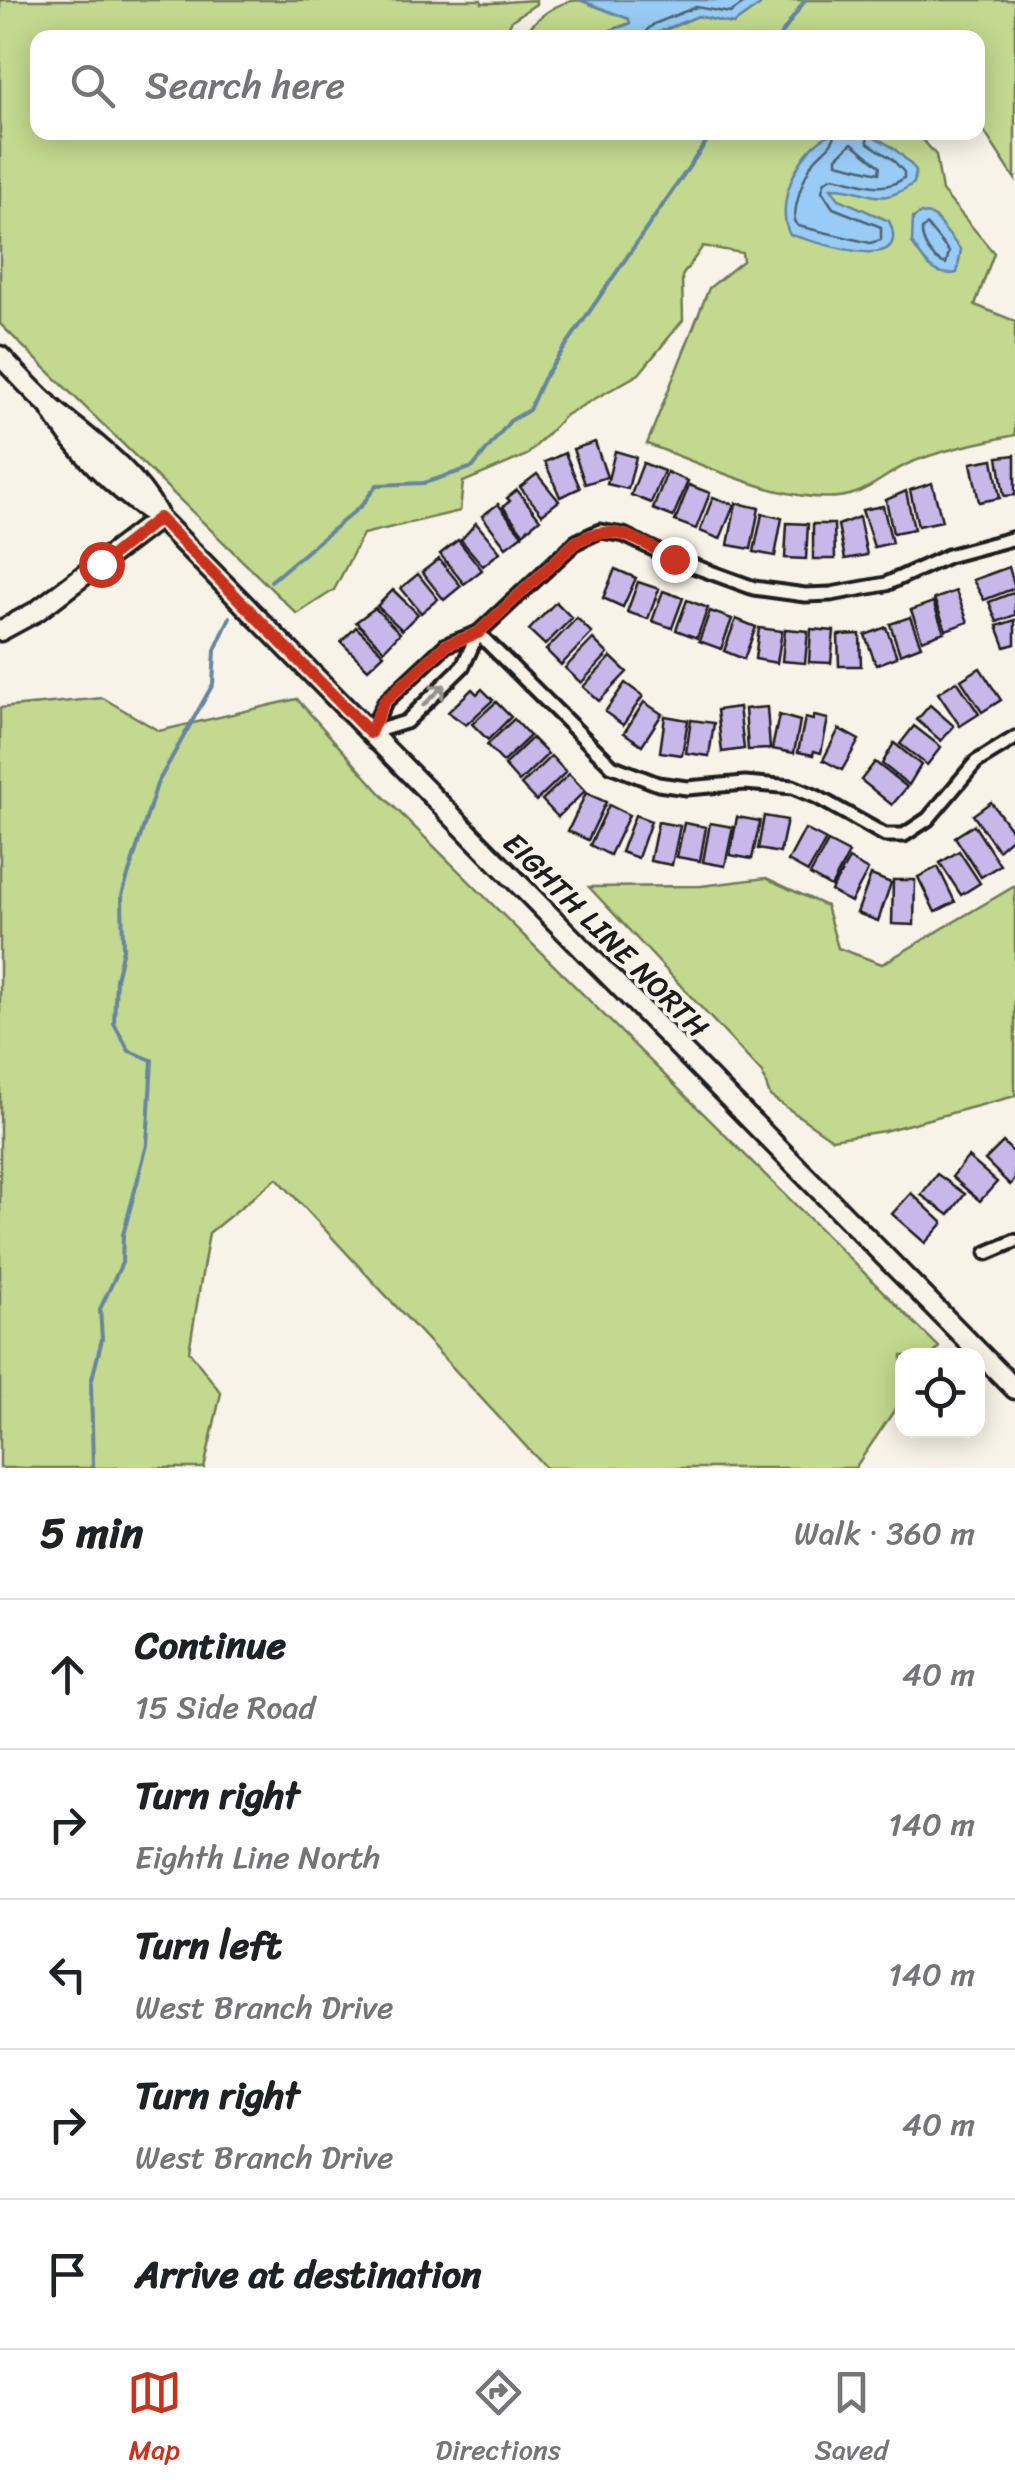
<!DOCTYPE html>
<meta charset="utf-8">
<style>
body{margin:0;font-family:Sriracha,sans-serif;background:#f6f6f6;color:#202124}
.controls{position:absolute;right:30px;bottom:30px;display:grid;overflow:hidden;border-radius:20px;box-shadow:0 5px 25px #0003}
.controls button{width:90px;height:90px;display:grid;place-items:center;padding:0;border:0;border-bottom:2px solid #e0e0e0;background:#fff;color:#202124;font:50px sans-serif}
.stop{position:absolute;width:30px;height:30px;margin:-22px;border:8px solid #c8321e;border-radius:50%;background:#fff}
.stop.end{background:#c8321e;border-color:#fff;box-shadow:0 2px 10px #0008}
.list{margin:0;padding:0;list-style:none}
h2{display:flex;justify-content:space-between;align-items:center;height:130px;margin:0;padding:0 40px;font-size:42px}
h2 small{font-size:32px;font-weight:400;color:#757577}
.list li{display:grid;grid-template-columns:65px 1fr auto;gap:30px;align-items:center;box-sizing:border-box;height:150px;padding:0 40px;border-top:2px solid #e0e0e0}
.list b{display:block;font-size:38px;white-space:nowrap}
.list p{margin:0;font-size:32px;white-space:nowrap;color:#757577}
.list em{font-size:32px;font-style:normal;color:#757577}
.icon{flex:none;width:55px;height:55px;fill:none;stroke:currentColor;stroke-width:2;stroke-linecap:round;stroke-linejoin:round}
.map{position:relative;flex:none;width:1015px;height:1468px;overflow:hidden}
.search{position:absolute;background:#fff;box-shadow:0 5px 25px #0003;left:30px;right:30px;top:30px;height:110px;display:flex;align-items:center;gap:25px;box-sizing:border-box;padding:0 35px;border-radius:20px;color:#757577;font-size:38px}
.sheet{height:880px;background:#fff}
nav{display:flex;justify-content:space-around;align-items:center;box-sizing:border-box;height:140px;border-top:2px solid #e0e0e0;background:#fff;font-size:28px;color:#757577}
nav a{display:grid;justify-items:center;gap:5px}
nav .on{color:#c8321e}
.map>svg:first-child{display:block}
</style>
<div class="map">
<svg width="1015" height="1468" viewBox="0 0 1015 1468">
<rect width="100%" height="100%" fill="#f7f3e8"/>
<filter id="ink" filterUnits="userSpaceOnUse"><feTurbulence type="fractalNoise" baseFrequency=".01" numOctaves="2"/><feDisplacementMap in="SourceGraphic" scale="20" xChannelSelector="R" yChannelSelector="G"/><feConvolveMatrix kernelMatrix="1 2 1 2 8 2 1 2 1" color-interpolation-filters="sRGB"/></filter>
<g filter="url(#ink)">
<g fill="#c2d98f" stroke="#6f7a56" stroke-width="2.5">
<path d="M0,0H481L482,3C499,4 518,0 536,0V4L512,20L503,37L38,38V132L917,133L936,155L942,191L994,253L975,305L1015,321V435C980,443 944,449 910,463C891,471 875,486 856,493C801,513 701,463 647,444L709,288L743,261L742,253L703,246L682,276L683,320L639,374L566,415L527,455L463,482L460,511L363,534L334,590L297,614L0,324Z"/>
<path d="M580,0L629,19L630,23L608,31L606,37L521,38C535,19 556,1 580,0Z"/>
<polygon points="759,0 1015,0 1015,179 978,122 978,38 646,38 698,16 733,24 760,5"/>
<polygon points="103,698 159,731 297,699 383,796 939,1347 933,1355 902,1356 902,1399 855,1468 546,1468 277,1178 209,1233 189,1351 221,1393 204,1468 0,1468 0,708"/>
<polygon points="766,878 826,906 838,948 882,964 1015,886 1015,1096 884,1131 832,1139 770,1096 762,1073 589,887 701,886"/>
</g>
<g fill="#98cbf5" stroke="#66859e" stroke-width="2.5">
<polygon points="580,0 759,0 760,5 733,24 698,16 646,37 606,38 608,31 630,24 629,19"/>
<path d="M857,133C883,137 898,150 916,170L914,183C875,211 869,187 831,188L839,199L889,221C915,279 810,239 790,235C774,207 797,153 825,137C833,132 847,133 857,133Z"/>
<path d="M921,213L934,216L961,250L957,273C933,278 924,261 912,243L913,218Z"/>
</g>
<g fill="none" stroke-linecap="round" stroke-linejoin="round">
<g stroke="#4e6273" stroke-width="2.5">
<polyline points="647,38 647,30 654,24 696,7 730,13 749,0"/>
<path d="M836,132C833,148 819,152 811,165C801,183 796,201 794,221L798,226L870,243L881,240V227L833,208L822,191L825,181L833,177C859,181 881,195 904,178V172L892,159L868,143L866,132"/>
<polygon points="852,143 880,166 879,173 837,163 837,157"/>
<path d="M927,225L949,252L946,264C932,260 921,243 922,229Z"/>
</g>
<g stroke="#66859e" stroke-width="4">
<polyline points="779,38 805,0"/>
<polyline points="271,581 361,506 377,485 424,483 473,467 510,421 529,410 543,379 713,132"/>
<polyline points="93,1468 91,1383 102,1339 100,1309 122,1263 123,1235 147,1145 152,1060 129,1051 114,1023 116,979 123,949 122,895 157,784 213,684 215,650 230,617"/>
</g>
</g>
<g fill="#c8b8e9" stroke="#1c1c1c" stroke-width="2.5">
<polygon points="595,442 607,477 585,484 573,449"/>
<polygon points="615,451 636,457 628,489 607,484"/>
<polygon points="565,453 580,488 560,497 545,462"/>
<polygon points="1015,455 1015,495 1004,496 998,457"/>
<polygon points="993,459 1000,498 979,502 971,463"/>
<polygon points="643,463 664,471 651,503 631,495"/>
<polygon points="667,472 688,481 673,517 653,509"/>
<polygon points="537,474 559,501 542,514 520,487"/>
<polygon points="932,483 942,521 918,526 910,490"/>
<polygon points="689,485 710,493 696,529 675,521"/>
<polygon points="517,490 540,519 523,533 503,507 510,501 507,498"/>
<polygon points="906,491 914,529 893,533 886,500"/>
<polygon points="713,497 734,505 720,539 700,531"/>
<polygon points="736,503 759,508 751,549 728,545"/>
<polygon points="498,504 522,535 506,547 482,516"/>
<polygon points="883,506 892,543 874,547 862,510"/>
<polygon points="762,514 782,518 775,556 754,552"/>
<polygon points="859,517 867,555 845,559 838,525"/>
<polygon points="476,523 500,552 483,566 461,540"/>
<polygon points="787,523 808,524 806,559 785,558"/>
<polygon points="813,524 834,524 835,559 813,559"/>
<polygon points="458,540 482,570 464,584 440,554"/>
<polygon points="439,559 461,586 444,600 422,572"/>
<polygon points="1009,567 1015,588 984,600 973,580"/>
<polygon points="615,569 636,578 623,607 603,598"/>
<polygon points="418,574 438,599 421,613 401,588"/>
<polygon points="638,582 659,589 648,619 627,612"/>
<polygon points="393,590 418,614 402,630 377,606"/>
<polygon points="663,591 683,598 672,628 652,621"/>
<polygon points="956,591 968,622 946,630 934,599"/>
<polygon points="1015,592 1015,615 997,622 989,602"/>
<polygon points="687,600 708,608 697,638 676,630"/>
<polygon points="556,602 572,618 545,645 529,630"/>
<polygon points="933,602 944,632 922,640 911,610"/>
<polygon points="375,608 400,633 384,650 356,622"/>
<polygon points="710,611 732,619 721,649 699,641"/>
<polygon points="910,617 921,646 900,654 890,624"/>
<polygon points="577,618 592,633 561,665 546,650"/>
<polygon points="736,619 756,627 744,659 724,651"/>
<polygon points="1015,620 1015,644 1005,647 997,626"/>
<polygon points="356,627 384,654 368,669 341,642"/>
<polygon points="886,627 897,657 876,665 865,635"/>
<polygon points="759,628 782,631 777,663 755,659"/>
<polygon points="785,629 808,631 805,663 782,661"/>
<polygon points="811,629 834,631 831,663 809,662"/>
<polygon points="860,634 861,666 839,666 838,635"/>
<polygon points="593,639 608,654 581,683 565,668"/>
<polygon points="611,657 627,672 599,701 583,687"/>
<polygon points="980,668 1001,700 982,712 961,680"/>
<polygon points="957,681 979,714 960,726 938,693"/>
<polygon points="625,683 643,696 623,725 605,712"/>
<polygon points="472,689 477,694 482,689 493,700 466,725 448,712"/>
<polygon points="496,702 511,717 488,740 472,724"/>
<polygon points="644,702 662,714 642,745 624,733"/>
<polygon points="930,705 954,726 941,741 917,720"/>
<polygon points="739,707 744,749 722,752 717,710"/>
<polygon points="767,707 770,749 748,750 745,709"/>
<polygon points="779,715 800,721 794,753 772,749"/>
<polygon points="665,716 688,720 682,755 660,752"/>
<polygon points="814,716 828,719 821,753 814,751 813,755 798,752 805,718 813,720"/>
<polygon points="514,719 530,736 503,762 487,745"/>
<polygon points="691,720 714,723 709,756 686,753"/>
<polygon points="914,726 941,747 927,765 900,744"/>
<polygon points="839,729 859,740 842,770 823,760"/>
<polygon points="532,738 548,754 519,782 504,765"/>
<polygon points="894,743 921,765 909,785 882,764"/>
<polygon points="551,756 566,772 536,801 521,785"/>
<polygon points="875,762 907,787 892,805 861,780"/>
<polygon points="569,774 585,791 558,817 542,800"/>
<polygon points="586,793 606,802 588,840 568,831"/>
<polygon points="991,802 1015,835 998,850 973,815"/>
<polygon points="609,805 629,815 610,855 590,845"/>
<polygon points="635,815 651,821 638,858 621,852"/>
<polygon points="764,816 787,820 780,853 758,849"/>
<polygon points="737,817 760,821 752,859 730,855"/>
<polygon points="658,822 680,826 672,865 650,861"/>
<polygon points="684,823 706,827 700,861 677,857"/>
<polygon points="710,823 733,827 725,866 703,862"/>
<polygon points="974,825 1000,865 981,877 955,837"/>
<polygon points="805,829 826,840 808,872 788,861"/>
<polygon points="828,842 849,853 831,887 810,875"/>
<polygon points="959,851 980,883 961,895 940,863"/>
<polygon points="849,859 868,870 851,902 831,891"/>
<polygon points="938,867 955,902 935,912 918,877"/>
<polygon points="871,875 891,883 878,921 857,913"/>
<polygon points="893,880 915,880 914,925 892,924"/>
<polygon points="1003,1142 1015,1154 1015,1180 1010,1185 985,1160"/>
<polygon points="968,1157 997,1182 980,1201 952,1177"/>
<polygon points="937,1174 965,1194 949,1215 921,1195"/>
<polygon points="911,1193 943,1223 925,1243 892,1214"/>
</g>
<g fill="none" stroke-linecap="round" stroke-linejoin="round">
<g stroke="#1c1c1c" stroke-width="19">
<g id="street">
<polyline points="478,633 612,766 658,784 687,788 745,783 793,787 817,797 885,835 904,835 928,819 976,762 1015,738"/>
<polyline points="370,733 406,722 463,666 478,633 576,542 600,531 624,535 674,559 754,588 805,595 831,594 886,584 948,556 1015,538"/>
<polyline points="370,733 385,702 446,645 478,633"/>
<polyline points="987,1253 1015,1241"/>
</g>
</g>
<g stroke="#1c1c1c" stroke-width="25">
<g id="secondary">
<path d="M0,356C15,371 29,387 45,402C84,437 131,466 157,513"/>
<path d="M47,403C73,448 116,490 159,518L1015,1389"/>
<polyline points="0,631 37,611 159,518"/>
</g>
</g>
<use href="#street" stroke="#f7f3e8" stroke-width="11"/>
<use href="#secondary" stroke="#f7f3e8" stroke-width="18"/>
</g>
<defs><path id="oneway-shaft" d="M-6 0H5M1.5-3L5.5 0L1.5 3" fill="none" stroke-width="1.6" stroke-linecap="round" stroke-linejoin="round" transform="scale(2.5)"/></defs>
<use stroke="#94928c" href="#oneway-shaft" transform="translate(434 695) rotate(-44)"/>
</g>
<g fill="none" stroke-linecap="round" stroke-linejoin="round" filter="url(#ink)">
<path stroke="#c8321e" stroke-width="12" d="M101,564L159,518L370,733L384,702L446,645L478,633L576,542C615,520 638,541 674,559"/>
</g>
<g text-anchor="middle" stroke-width="8" stroke-linejoin="round" paint-order="stroke">
<g font-size="30" fill="#1c1c1c" stroke="#f7f3e8">
<text transform="translate(606 935) rotate(45)" y="10">EIGHTH LINE NORTH</text>
</g>
</g>
</svg>
<div class="controls">
<button><svg class="icon" aria-label="locate" viewBox="0 0 24 24"><circle cx="12" cy="12" r="6"/><path d="M12 2v4M12 18v4M2 12h4M18 12h4"/></svg></button>
</div>
<div class="stop" style="left:101px;top:564px"></div>
<div class="stop end" style="left:674px;top:559px"></div>
<div class="search"><svg class="icon" aria-label="search" viewBox="0 0 24 24"><circle cx="10" cy="10" r="6"/><path d="M15 15l6 6"/></svg>Search here</div>
</div>
<section class="sheet">
<h2>5 min<small>Walk · 360 m</small></h2>
<ul class="list">
<li><svg class="icon" aria-label="ahead" viewBox="0 0 24 24"><path d="M12 20V5M6 11l6-6 6 6"/></svg><div><b>Continue</b><p>15 Side Road</p></div><em>40 m</em></li>
<li><svg class="icon" aria-label="right" viewBox="0 0 24 24"><path d="M7 20v-9h11M14 6l5 5-5 5"/></svg><div><b>Turn right</b><p>Eighth Line North</p></div><em>140 m</em></li>
<li><svg class="icon" aria-label="left" viewBox="0 0 24 24"><path d="M17 20v-9H6M10 6l-5 5 5 5"/></svg><div><b>Turn left</b><p>West Branch Drive</p></div><em>140 m</em></li>
<li><svg class="icon" aria-label="right" viewBox="0 0 24 24"><path d="M7 20v-9h11M14 6l5 5-5 5"/></svg><div><b>Turn right</b><p>West Branch Drive</p></div><em>40 m</em></li>
<li><svg class="icon" aria-label="arrive" viewBox="0 0 24 24"><path d="M6 21V4h12l-3 4 3 4H6"/></svg><div><b>Arrive at destination</b></div></li>
</ul>
</section>
<nav>
<a class="on"><svg class="icon" aria-label="map" viewBox="0 0 24 24"><path d="M3 6l6-2 6 2 6-2v14l-6 2-6-2-6 2zM9 4v14M15 6v14"/></svg>Map</a>
<a><svg class="icon" aria-label="directions" viewBox="0 0 24 24"><path d="M12 3l9 9-9 9-9-9zM9 14v-3h6M13 9l2 2-2 2"/></svg>Directions</a>
<a><svg class="icon" aria-label="saved" viewBox="0 0 24 24"><path d="M7 4h10v16l-5-4-5 4z"/></svg>Saved</a>
</nav>
